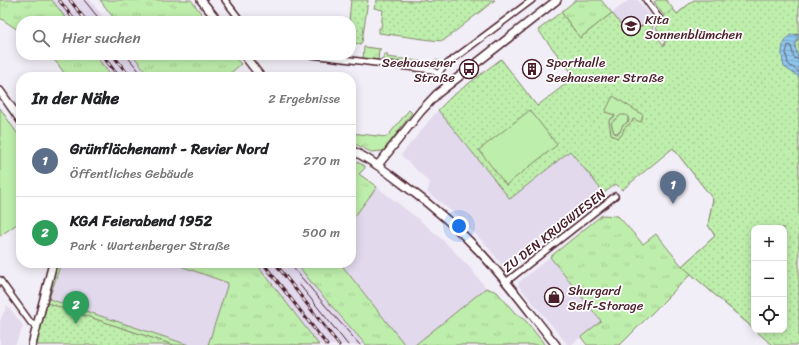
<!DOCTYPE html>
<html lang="de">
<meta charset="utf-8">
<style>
body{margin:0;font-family:Sriracha,sans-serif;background:#f6f6f6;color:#202124}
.controls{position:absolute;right:12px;bottom:12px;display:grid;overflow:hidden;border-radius:8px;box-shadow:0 2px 10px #0003}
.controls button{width:36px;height:36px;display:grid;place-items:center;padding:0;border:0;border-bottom:1px solid #e0e0e0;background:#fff;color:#202124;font:20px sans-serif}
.you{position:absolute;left:459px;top:226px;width:14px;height:14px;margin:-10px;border:3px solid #fff;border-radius:50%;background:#1a73e8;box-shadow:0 0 0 6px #1a73e833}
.badge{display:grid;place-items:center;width:26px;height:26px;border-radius:50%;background:#4a1f2b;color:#fff;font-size:13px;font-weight:700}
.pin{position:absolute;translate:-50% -33px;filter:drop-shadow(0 1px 2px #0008)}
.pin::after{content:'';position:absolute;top:21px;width:14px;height:12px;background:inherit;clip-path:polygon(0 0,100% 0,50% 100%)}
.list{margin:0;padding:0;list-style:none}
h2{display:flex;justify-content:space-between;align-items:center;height:52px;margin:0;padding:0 16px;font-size:17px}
h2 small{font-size:13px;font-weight:400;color:#757577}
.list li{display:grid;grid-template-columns:26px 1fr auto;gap:12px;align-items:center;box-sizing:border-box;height:72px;padding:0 16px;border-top:1px solid #e0e0e0}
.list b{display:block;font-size:15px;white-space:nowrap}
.list p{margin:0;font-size:13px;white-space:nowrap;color:#757577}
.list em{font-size:13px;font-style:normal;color:#757577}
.icon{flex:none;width:22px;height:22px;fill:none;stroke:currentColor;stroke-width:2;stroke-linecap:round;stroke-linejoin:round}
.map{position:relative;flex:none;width:799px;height:345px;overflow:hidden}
.search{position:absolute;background:#fff;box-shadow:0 2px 10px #0003;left:16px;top:16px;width:340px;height:44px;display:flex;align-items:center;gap:10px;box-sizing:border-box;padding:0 14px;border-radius:16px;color:#757577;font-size:15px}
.panel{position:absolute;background:#fff;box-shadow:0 2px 10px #0003;left:16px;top:72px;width:340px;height:196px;border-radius:16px}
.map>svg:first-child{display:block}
</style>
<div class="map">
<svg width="799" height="345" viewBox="0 0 799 345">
<defs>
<pattern id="grass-tufts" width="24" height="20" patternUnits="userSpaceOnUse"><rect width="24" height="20" fill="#beeeac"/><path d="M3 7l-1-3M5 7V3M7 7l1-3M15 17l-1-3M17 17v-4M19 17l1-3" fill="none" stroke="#a5cc94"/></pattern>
<pattern id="park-dots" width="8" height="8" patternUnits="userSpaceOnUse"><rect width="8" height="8" fill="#beeeac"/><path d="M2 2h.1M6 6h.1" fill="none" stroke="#a5cc94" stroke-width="1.8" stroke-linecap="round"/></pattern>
<pattern id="water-rules" width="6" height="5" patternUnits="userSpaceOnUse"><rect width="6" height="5" fill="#8ec6ed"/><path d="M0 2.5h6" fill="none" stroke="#7caacb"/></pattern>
</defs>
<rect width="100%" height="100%" fill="#f2eef7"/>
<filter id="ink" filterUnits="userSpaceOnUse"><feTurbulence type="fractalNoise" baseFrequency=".025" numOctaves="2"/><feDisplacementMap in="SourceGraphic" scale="8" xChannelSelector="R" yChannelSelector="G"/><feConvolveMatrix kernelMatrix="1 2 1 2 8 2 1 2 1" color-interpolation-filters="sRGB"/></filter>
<g filter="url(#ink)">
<g fill="#e2d9ed">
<polygon points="52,0 90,0 106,21 68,21"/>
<polygon points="629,0 638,0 652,18 629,35 612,13"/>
<polygon points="95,55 133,55 150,77 112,77"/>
<polygon points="438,110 510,199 570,151 604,193 574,217 570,219 568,223 538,247 533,248 530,253 509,270 506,270 487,246 456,215 427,192 430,183 401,155"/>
<polygon points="377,187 421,221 446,243 470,268 486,288 415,345 405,345 340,263 351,263 351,221"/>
<polygon points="550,257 601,321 571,345 568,345 518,285 519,282"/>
<polygon points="61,263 172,263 228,283 208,345 189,345 49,299"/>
<polygon points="256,263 296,263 314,286 366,345 319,345"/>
<polygon points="7,305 22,324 23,327 15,345 0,345 0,321"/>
</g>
<g fill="url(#grass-tufts)" stroke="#84866c">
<polygon points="0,0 52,0 68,21 21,21 21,32 0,18"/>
<polygon points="100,0 191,0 207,21 116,21"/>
<polygon points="576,0 601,0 612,13 580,38 561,12"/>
<polygon points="657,0 666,0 677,14 694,0 799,185 751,171 754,329 691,274 620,345 587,345 581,337 601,321 550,257 602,215 618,216 643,244 656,234 682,266 715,236 708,225 713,199 673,148 663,17 664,16 654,2"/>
<polygon points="364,47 381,49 379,50 378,61 363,59"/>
<polygon points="385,54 388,54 387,57 433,63 434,60 440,61 442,64 441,67 438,69 438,67 436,66 436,69 432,69 433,66 387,60 387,63 383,60 383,57"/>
<polygon points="48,55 95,55 112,77 67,77 57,63"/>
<polygon points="133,55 233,55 241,64 226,77 150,77"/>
<polygon points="409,110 412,113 383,151 371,152 351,142 351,133 387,137"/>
<path d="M621,114L626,115L628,117C629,123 621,134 614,133L611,123Z"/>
<polygon points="351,159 365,166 365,168 359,174 377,187 351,221"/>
<polygon points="56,263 61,263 49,299 189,345 173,345 47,303 39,345 35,345"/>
<polygon points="172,263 256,263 319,345 208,345 228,283"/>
<polygon points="296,263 340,263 405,345 366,345 314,286"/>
<polygon points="486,288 497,292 515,313 526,321 545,345 415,345"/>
</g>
<g fill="url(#park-dots)" stroke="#84866c" fill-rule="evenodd">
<polygon points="351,0 368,0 362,42 360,44 351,43 351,21 349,21"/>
<polygon points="377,0 419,1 419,0 428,1 429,2 434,0 495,0 443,41 431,40 379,33 379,28 381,28 383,10 374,8"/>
<path d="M694,0H799V345H772L755,330H784V228H754V329L682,266L715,236L708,225L713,199L673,148L622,190L616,184L604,193L570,151L510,199L438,110L451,97L501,59L537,106L575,77L538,30L561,12L580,38L612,13L629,35L652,18L655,22L652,28L664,46L665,42L656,28C660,20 665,15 673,9L677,14ZM605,112L643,115L633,119L632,122L624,128L619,137L617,138L611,134V128L609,123L615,114Z"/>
<polygon points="47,303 173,345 36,345"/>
</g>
<g fill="#beeeac" stroke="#84866c" fill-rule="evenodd">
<path d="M613,96L643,115L641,122L633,119L632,122L624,128L622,135L617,138L611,134C611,129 609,125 609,120L614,117L615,115L605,112ZM621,115H626L628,117L629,121L622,126L620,132L617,134L614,133L611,123Z"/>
<polygon points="0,108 21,139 21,221 0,236"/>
<polygon points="530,110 557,145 506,185 479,150"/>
</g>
<path fill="url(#water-rules)" stroke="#73839f" d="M790,35L799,36L795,45L799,63V77L784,67C781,53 780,46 790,35Z"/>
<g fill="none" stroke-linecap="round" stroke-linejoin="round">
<polyline stroke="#656279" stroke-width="1" points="799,60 794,58 791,46 788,45 786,53 788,64 799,72"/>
<polyline stroke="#73839f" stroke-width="1.5" points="794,35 799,34"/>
<g stroke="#4a1f2b" stroke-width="8">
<g id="street">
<polyline points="225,0 241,21"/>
<polyline points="646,0 659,18"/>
<polyline points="311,55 432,70 438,74 447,85"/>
<polyline points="438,74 443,67 532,0"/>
<polyline points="0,280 31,323 37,326"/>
<polyline points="506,282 615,196"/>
</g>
</g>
<g stroke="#4a1f2b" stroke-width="10">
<g id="secondary">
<polyline points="201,0 218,21"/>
<polyline points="244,55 261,77"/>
<polyline points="0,91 21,121"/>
<path d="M351,150C370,159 387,172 404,185C431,205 458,228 481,253C508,282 531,314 556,345"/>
<polyline points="378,165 421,111 437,94 557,0"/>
<polyline points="32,345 53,263"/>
</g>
</g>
<use href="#street" stroke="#fff" stroke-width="5"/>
<use href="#secondary" stroke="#fff" stroke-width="7"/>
<g stroke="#4a1f2b" stroke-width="1">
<polyline points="84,0 101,21"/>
<polyline points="126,55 144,77"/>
<polyline points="289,263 330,311 360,345"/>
<polyline points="299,284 348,345"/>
</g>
<g stroke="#4a1f2b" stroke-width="3">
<g id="rail">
<polyline points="59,0 75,21"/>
<polyline points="70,0 86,21"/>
<polyline points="102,55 119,77"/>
<polyline points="113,55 130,77"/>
<polyline points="263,263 327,345"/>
<polyline points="275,263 339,345"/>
</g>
</g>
<use href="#rail" stroke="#fff" stroke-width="1.5" stroke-dasharray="4.5" stroke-linecap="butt"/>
</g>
</g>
<defs>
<g id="school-ring" transform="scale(1)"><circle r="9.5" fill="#fff" stroke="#4a1f2b" stroke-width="1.5"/><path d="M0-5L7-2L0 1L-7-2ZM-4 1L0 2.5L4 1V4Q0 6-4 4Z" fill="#4a1f2b"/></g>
<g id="bus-ring" transform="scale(1)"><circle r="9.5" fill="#fff" stroke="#4a1f2b" stroke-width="1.5"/><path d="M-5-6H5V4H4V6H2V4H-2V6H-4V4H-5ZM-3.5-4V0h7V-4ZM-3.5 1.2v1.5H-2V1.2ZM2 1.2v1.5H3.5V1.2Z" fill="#4a1f2b"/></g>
<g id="building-ring" transform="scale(1)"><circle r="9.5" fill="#fff" stroke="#4a1f2b" stroke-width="1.5"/><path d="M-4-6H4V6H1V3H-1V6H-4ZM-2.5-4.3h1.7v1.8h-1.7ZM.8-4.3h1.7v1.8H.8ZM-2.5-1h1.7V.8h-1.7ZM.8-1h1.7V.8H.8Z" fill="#4a1f2b"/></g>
<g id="shop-ring" transform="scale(1)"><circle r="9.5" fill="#fff" stroke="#4a1f2b" stroke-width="1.5"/><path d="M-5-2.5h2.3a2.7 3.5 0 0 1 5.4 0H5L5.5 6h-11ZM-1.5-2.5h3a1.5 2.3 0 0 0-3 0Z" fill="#4a1f2b"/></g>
</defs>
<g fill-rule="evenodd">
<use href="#school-ring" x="631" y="26"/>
<use href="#bus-ring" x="469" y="69"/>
<use href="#building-ring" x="532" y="69"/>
<use href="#shop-ring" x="554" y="297"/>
</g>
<g text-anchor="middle" stroke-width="3.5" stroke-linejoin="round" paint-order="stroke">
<g font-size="13" fill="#4a1f2b" stroke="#fff" text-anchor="start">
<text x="645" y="24">Kita<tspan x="645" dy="15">Sonnenblümchen</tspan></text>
<text x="455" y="67" text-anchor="end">Seehausener<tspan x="455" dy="15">Straße</tspan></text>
<text x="546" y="67">Sporthalle<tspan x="546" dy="15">Seehausener Straße</tspan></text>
<text x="568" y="295">Shurgard<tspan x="568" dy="15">Self-Storage</tspan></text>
</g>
<g font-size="13" fill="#4a1f2b" stroke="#fff">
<text transform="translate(554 230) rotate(-38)" y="5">ZU DEN KRUGWIESEN</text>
</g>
</g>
</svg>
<div class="controls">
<button>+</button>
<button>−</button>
<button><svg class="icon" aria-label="locate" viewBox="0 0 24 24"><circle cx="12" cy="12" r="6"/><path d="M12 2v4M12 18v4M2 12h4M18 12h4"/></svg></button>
</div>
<div class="you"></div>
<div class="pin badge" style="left:673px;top:204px;background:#5c6f8a">1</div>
<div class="pin badge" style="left:76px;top:324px;background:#2e9e5b">2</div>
<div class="search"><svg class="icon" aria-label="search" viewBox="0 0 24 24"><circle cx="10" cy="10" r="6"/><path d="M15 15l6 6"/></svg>Hier suchen</div>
<section class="panel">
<h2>In der Nähe<small>2 Ergebnisse</small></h2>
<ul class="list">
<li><span class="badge" style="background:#5c6f8a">1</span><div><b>Grünflächenamt - Revier Nord</b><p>Öffentliches Gebäude</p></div><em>270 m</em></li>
<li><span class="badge" style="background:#2e9e5b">2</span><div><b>KGA Feierabend 1952</b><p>Park · Wartenberger Straße</p></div><em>500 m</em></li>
</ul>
</section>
</div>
